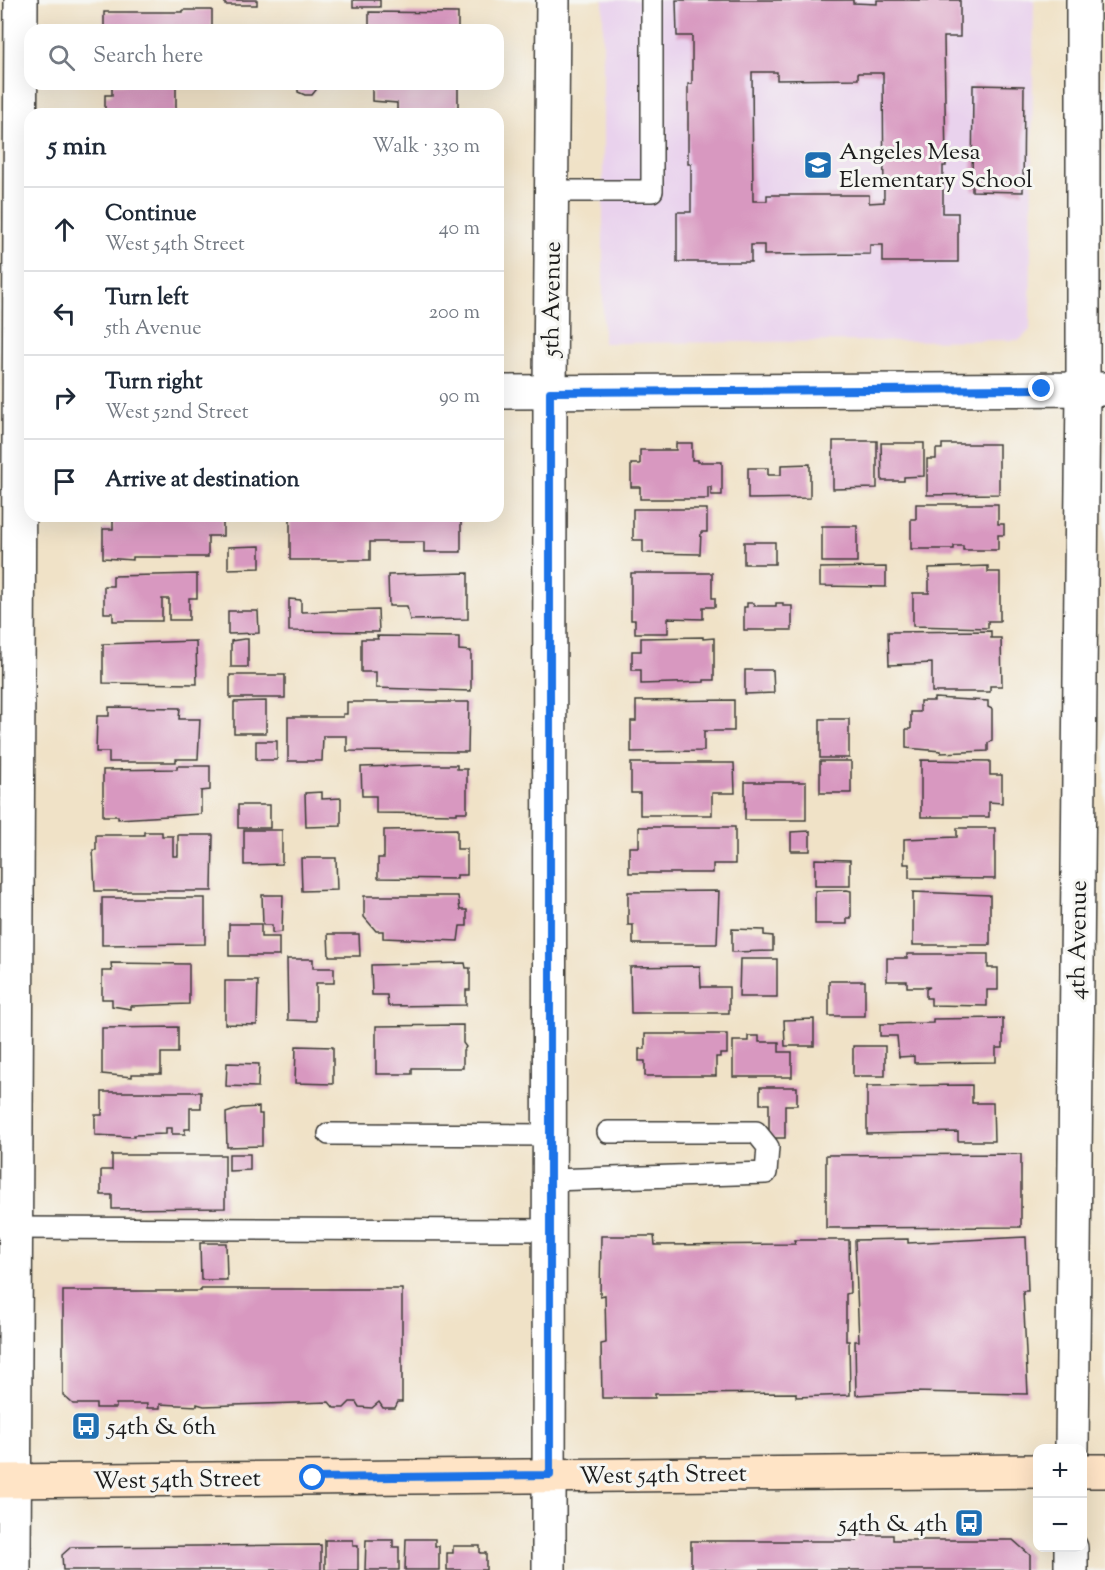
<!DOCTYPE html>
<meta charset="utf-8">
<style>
body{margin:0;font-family:"Sorts Mill Goudy",serif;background:#f6f6f7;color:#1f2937}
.controls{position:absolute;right:18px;bottom:18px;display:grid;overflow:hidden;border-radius:12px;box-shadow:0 6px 24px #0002}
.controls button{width:54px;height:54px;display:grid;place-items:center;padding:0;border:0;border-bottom:2px solid #e0e1e3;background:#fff;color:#1f2937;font:30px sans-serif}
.stop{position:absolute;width:18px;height:18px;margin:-14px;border:4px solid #1a73e8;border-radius:50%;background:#fff}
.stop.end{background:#1a73e8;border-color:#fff;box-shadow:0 2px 6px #0008}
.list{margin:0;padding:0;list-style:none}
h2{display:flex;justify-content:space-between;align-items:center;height:78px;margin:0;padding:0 24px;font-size:26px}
h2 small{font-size:20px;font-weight:400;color:#747a83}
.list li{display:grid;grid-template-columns:39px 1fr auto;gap:18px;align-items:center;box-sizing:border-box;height:84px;padding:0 24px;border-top:2px solid #e0e1e3}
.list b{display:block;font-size:22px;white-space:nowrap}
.list p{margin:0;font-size:20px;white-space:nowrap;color:#747a83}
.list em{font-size:20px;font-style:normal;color:#747a83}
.icon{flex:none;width:33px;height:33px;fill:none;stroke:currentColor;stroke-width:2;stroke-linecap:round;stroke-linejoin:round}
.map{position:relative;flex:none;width:1105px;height:1570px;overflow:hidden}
.search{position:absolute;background:#fff;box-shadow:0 6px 24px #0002;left:24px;top:24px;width:480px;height:66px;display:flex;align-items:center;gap:15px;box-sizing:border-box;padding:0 21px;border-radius:18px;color:#747a83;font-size:22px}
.panel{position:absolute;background:#fff;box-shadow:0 6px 24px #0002;left:24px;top:108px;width:480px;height:414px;border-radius:18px}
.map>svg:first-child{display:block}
</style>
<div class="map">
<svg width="1105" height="1570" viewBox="0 0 1105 1570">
<rect width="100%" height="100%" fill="#f6f6f2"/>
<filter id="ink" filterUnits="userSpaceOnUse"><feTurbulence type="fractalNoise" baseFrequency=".0167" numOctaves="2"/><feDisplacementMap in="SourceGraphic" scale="12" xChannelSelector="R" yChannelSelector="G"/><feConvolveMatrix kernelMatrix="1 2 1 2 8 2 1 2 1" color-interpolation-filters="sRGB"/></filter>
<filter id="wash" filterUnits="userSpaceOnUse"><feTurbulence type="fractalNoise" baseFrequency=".008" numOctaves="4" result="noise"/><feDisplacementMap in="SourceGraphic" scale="24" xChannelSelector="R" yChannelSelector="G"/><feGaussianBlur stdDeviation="1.35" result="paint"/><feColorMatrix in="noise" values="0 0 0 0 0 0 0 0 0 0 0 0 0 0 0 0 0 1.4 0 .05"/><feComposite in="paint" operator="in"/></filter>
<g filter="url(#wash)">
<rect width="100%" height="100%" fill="#f0e2c7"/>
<polygon fill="#e9d2ed" points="603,0 1034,0 1030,330 1020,340 603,343"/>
<g id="blocks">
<g fill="#d898c0" fill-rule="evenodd">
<rect x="225" y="0" width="32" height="5"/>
<rect x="353" y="0" width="27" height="7"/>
<path d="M676,0H853V3L877,4V0H960V37H944L946,166H943V213H958V262H883V245H870V254L764,255V245H751V262H677V212H691V164H688V84H692V36H677ZM752,72H777V80L858,79V73H883L884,202L869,203V195H767V201H753Z"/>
<polygon points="183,10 212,10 212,30 104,30 104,12 183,12"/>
<polygon points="369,12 458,13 458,30 369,30"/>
<polygon points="330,26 330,30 286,30 286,27 290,26"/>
<polygon points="112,84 176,84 176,114 105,114 105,95 112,95"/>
<polygon points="298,84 316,84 316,90 312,95 305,95 298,92"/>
<polygon points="372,84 458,84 458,114 397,114 397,103 372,101"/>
<polygon points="973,85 1024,86 1023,192 972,191"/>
<polygon points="833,441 877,441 877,488 833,489"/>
<polygon points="676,443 692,443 692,460 698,460 698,462 722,462 722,495 711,495 711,487 708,487 708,499 640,499 640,487 631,487 631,464 640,464 640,450 676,450"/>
<polygon points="881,443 924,443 924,476 904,477 904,481 882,481"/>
<polygon points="942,444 999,444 999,494 927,495 927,459 936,459 936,449 942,449"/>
<polygon points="810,464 810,498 748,499 748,468 768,468 768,475 781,475 781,465"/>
<polygon points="916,504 998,504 998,524 1004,524 1004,535 998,535 998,550 963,550 963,546 954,546 954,549 911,549 911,519 916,519"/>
<polygon points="633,509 707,509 707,532 701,532 700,554 643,553 643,540 633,540"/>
<polygon points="113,516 223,516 223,536 208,536 208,557 133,557 133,560 103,558 103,529 113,529"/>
<polygon points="290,516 461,516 461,552 424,552 424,542 370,542 370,560 290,560"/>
<rect x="822" y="526" width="35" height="36"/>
<rect x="744" y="542" width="31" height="22"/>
<polygon points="260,546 260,568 228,569 228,547"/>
<polygon points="988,566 988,572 1000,572 1000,621 988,621 988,628 913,626 913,593 929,593 929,568"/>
<polygon points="886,567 886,587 820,586 820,568"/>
<polygon points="468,573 468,619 410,620 407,606 389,606 388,575"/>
<polygon points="631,573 712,573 712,598 715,598 715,607 703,607 703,619 668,618 668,633 635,633 635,620 631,620"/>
<polygon points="197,574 197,598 189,598 189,620 169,620 169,599 162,599 162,621 113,621 113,613 104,613 104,586 113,586 113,576"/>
<polygon points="289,599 301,600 301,612 378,610 379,632 289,631"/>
<polygon points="747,603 754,603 754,606 776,606 776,603 783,603 783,606 792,606 792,630 744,630 744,607 747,607"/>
<polygon points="228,611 258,611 259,633 228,634"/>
<polygon points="991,631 991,638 1001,638 1002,686 990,686 990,692 932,692 932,663 889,665 888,632"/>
<polygon points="377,636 459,637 459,650 471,651 471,691 376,688 376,672 361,672 361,639 378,639"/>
<polygon points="703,637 703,639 714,638 714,680 704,680 704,682 641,684 641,670 632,670 632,651 641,651 641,638"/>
<polygon points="244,639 248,639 248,667 231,667 231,641"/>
<polygon points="196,641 197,684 103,683 103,644"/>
<polygon points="745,670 773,670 774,693 745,694"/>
<rect x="230" y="675" width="55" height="23"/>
<polygon points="934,698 988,701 988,707 992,709 992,741 988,743 988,751 941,753 941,751 906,748 906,729 911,729 911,712 920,712 920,701 934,701"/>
<polygon points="734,700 734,731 704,731 704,751 631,752 631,721 636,721 636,701"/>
<polygon points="266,701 266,733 234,733 234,702"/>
<polygon points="347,702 469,702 468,752 347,751 347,736 323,736 322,761 288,761 288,717 343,717 343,714 347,714"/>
<polygon points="109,707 180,708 179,719 200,719 198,759 176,759 176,762 109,762 109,752 96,752 97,716 109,716"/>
<rect x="820" y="719" width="29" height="39"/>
<rect x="256" y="741" width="21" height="19"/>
<polygon points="921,760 990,761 990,775 1002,775 1002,803 989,802 989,817 921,817"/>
<rect x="820" y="761" width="31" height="32"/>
<polygon points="631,763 734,763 735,793 712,793 712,815 640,815 640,793 631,793"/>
<polygon points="431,765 457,765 457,769 467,769 467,812 457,812 457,814 376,813 376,796 362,796 361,767"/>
<polygon points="177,766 210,766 210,790 201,791 201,814 118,819 118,816 103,816 103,770 177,769"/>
<rect x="745" y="782" width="61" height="38"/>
<polygon points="322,792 322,799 341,798 341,826 306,827 305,793"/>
<rect x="238" y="805" width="32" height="23"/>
<polygon points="639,827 735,827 735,864 713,864 713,873 629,873 629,847 639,847"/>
<polygon points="957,828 995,828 995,879 909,878 909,864 904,864 904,839 957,837"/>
<polygon points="457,829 457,849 467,849 467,875 457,875 457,879 378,878 378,858 384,858 384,830"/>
<polygon points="244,830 282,830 282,864 244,865"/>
<polygon points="810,831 810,851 791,851 791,832"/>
<polygon points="144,832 162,832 162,836 173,836 173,856 178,856 178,835 213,835 212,891 95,891 93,850 96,850 96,835 144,835"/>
<polygon points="301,858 336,858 337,890 302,891"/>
<polygon points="815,859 850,860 850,886 815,886"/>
<polygon points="847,890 851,891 851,918 847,918 847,924 815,924 815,891"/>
<polygon points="719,891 717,944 633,944 633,925 628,925 628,892"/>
<polygon points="913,892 990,895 990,945 913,945"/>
<polygon points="262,895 283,895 282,932 272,933 272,925 263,925"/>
<polygon points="364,896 458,896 460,910 467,910 467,926 460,926 458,941 383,938 383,931 376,931 364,917"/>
<polygon points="102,898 205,898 205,944 102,945"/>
<polygon points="229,924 261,924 261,937 279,937 279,956 229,956"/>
<polygon points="732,929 764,930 764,935 773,936 773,951 732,952"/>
<polygon points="328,934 359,934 360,956 329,956"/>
<polygon points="907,954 988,954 988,968 998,968 998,990 987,990 987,1006 931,1005 931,998 926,998 926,989 930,987 907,987 907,981 887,981 887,958 907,958"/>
<polygon points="287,959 313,959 313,968 334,968 334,983 316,983 316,1021 288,1020"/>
<polygon points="740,959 777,959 777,997 739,997"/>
<polygon points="111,963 189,964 189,1004 131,1006 131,1009 112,1006 112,999 102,999 102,971 112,971"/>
<polygon points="465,963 466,968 470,968 470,990 466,990 466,1005 388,1006 387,995 372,995 371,965"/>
<polygon points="700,966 701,987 729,987 729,1013 631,1013 630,967"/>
<polygon points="225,981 258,981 257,1025 225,1024"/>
<rect x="829" y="981" width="36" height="35"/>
<polygon points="1003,1018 1003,1048 996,1048 996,1062 914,1063 914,1056 899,1057 897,1036 880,1036 880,1024 933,1023 933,1019"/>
<polygon points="814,1019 814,1046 785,1046 784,1020"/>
<polygon points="463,1025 463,1043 466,1047 463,1051 463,1068 412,1068 412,1074 376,1074 376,1026"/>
<polygon points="178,1027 178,1053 161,1053 161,1074 132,1074 132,1077 102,1074 102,1028"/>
<polygon points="645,1034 727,1034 727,1054 720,1054 720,1057 716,1057 716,1076 645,1076 645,1061 639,1061 639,1049 645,1049"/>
<polygon points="748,1036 759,1036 759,1042 779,1042 779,1052 792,1052 792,1077 733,1077 733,1041 748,1041"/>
<polygon points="296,1046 333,1047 333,1084 295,1083"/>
<rect x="853" y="1046" width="32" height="30"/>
<polygon points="227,1063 259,1064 258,1087 226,1086"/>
<polygon points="972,1085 972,1103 993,1103 994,1141 958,1141 958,1132 867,1134 867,1086"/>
<polygon points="760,1087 797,1087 797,1105 785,1105 785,1138 769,1138 769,1104 760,1104"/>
<polygon points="102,1092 201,1092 201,1108 190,1108 190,1129 185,1129 185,1134 172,1134 172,1128 166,1128 166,1134 134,1135 134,1137 95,1135 95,1115 102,1115"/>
<polygon points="259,1107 259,1114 262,1114 262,1146 227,1147 226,1113 241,1108"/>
<polygon points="229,1154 250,1154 250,1170 229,1171"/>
<polygon points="1021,1154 1021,1227 826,1228 826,1155"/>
<polygon points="112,1155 225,1155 225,1208 112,1209 112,1195 101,1195 101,1170 112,1170"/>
<polygon points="601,1236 654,1236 655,1245 795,1244 794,1240 849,1240 850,1293 846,1294 846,1341 849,1341 850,1395 796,1397 796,1393 655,1394 655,1398 602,1398 601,1344 606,1343 605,1295 600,1296"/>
<polygon points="1026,1237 1028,1291 1023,1291 1028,1394 909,1392 856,1395 855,1341 859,1341 855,1240 908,1239 908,1243"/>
<polygon points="200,1243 226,1243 227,1280 201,1280"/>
<polygon points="201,1289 402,1289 402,1402 398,1402 395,1408 383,1408 379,1402 372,1408 359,1407 356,1402 350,1402 344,1408 334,1408 329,1402 204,1406 197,1404 197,1406 160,1404 160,1408 147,1408 147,1404 116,1404 116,1408 96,1408 96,1404 73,1404 63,1395 63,1291 201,1291"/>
<polygon points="857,1535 893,1535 893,1540 1013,1540 1030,1555 1030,1570 691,1570 691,1541 856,1541"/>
<polygon points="406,1539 435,1539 435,1546 439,1546 439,1570 405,1570"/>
<polygon points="325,1540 353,1540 353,1546 358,1546 358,1570 325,1570"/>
<polygon points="366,1540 393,1540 393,1547 399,1547 399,1570 365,1570"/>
<polygon points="321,1545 321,1570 63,1570 62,1555 71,1547"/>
<polygon points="453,1546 480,1546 480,1553 486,1553 486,1570 447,1570 447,1553 453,1553"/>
</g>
</g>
</g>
<g filter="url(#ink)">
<use href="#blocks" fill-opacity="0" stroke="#3c3a36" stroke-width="1.5"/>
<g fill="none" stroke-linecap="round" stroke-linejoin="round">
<g stroke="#3c3a36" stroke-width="24">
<g id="lane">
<polyline points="552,191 652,191 652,0"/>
<polyline points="329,1134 552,1135"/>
<polyline points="551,1180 766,1173 768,1147 756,1132 608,1132"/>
<polyline points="4,1228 551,1230"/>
</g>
</g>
<g stroke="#3c3a36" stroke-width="36">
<g id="street">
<polyline points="498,392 1105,389"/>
<polyline points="1072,1448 1083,389 1083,0"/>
<polyline points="1071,1548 1071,1570"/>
<polyline points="14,1570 21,0"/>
<polyline points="549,1570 550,391 553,0"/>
</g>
</g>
<g stroke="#3c3a36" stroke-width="36">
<g id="secondary">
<polyline points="1082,1471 1105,1471"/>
<polyline points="0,1481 1038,1471"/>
</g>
</g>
<use href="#lane" stroke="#fff" stroke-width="21"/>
<use href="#street" stroke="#fff" stroke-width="33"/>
<use href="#secondary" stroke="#ffe4c6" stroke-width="33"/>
</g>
</g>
<g fill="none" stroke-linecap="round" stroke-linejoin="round" filter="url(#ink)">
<polyline stroke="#1a73e8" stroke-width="8" points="313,1478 550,1475 550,392 1042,389"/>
</g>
<defs>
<g id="school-square" transform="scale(1.5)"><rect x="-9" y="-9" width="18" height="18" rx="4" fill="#1f6fb2" stroke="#f6f6f2"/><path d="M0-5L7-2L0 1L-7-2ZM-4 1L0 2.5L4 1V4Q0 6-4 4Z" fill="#fff"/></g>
<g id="bus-square" transform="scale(1.5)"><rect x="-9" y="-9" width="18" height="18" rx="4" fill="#1f6fb2" stroke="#f6f6f2"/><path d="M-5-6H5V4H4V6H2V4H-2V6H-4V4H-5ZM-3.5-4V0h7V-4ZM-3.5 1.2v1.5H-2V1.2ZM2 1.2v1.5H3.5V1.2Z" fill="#fff"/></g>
</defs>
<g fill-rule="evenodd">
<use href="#school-square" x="818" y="165"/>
<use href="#bus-square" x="86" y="1426"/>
<use href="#bus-square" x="969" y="1523"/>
</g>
<g text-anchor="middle" stroke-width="6" stroke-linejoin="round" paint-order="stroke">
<g font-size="24" fill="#1c1c1c" stroke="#f6f6f2" text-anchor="start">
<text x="839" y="159">Angeles Mesa<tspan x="839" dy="28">Elementary School</tspan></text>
<text x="107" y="1434">54th &amp; 6th</text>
<text x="948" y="1531" text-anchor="end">54th &amp; 4th</text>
</g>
<g font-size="24" fill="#1c1c1c" stroke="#f6f6f2">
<text transform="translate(551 299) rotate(-89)" y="8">5th Avenue</text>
<text transform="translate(1077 940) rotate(-89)" y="8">4th Avenue</text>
<text transform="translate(663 1474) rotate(-1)" y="8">West 54th Street</text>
<text transform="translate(177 1479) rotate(-1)" y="8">West 54th Street</text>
</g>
</g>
</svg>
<div class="controls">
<button>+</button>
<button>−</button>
</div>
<div class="stop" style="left:313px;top:1478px"></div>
<div class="stop end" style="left:1042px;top:389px"></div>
<div class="search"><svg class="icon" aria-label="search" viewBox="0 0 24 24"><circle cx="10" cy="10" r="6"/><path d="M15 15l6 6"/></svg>Search here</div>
<section class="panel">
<h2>5 min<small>Walk · 330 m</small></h2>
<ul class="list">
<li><svg class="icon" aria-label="ahead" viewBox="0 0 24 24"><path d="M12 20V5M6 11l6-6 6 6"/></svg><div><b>Continue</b><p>West 54th Street</p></div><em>40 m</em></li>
<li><svg class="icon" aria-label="left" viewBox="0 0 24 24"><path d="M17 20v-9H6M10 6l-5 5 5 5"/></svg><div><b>Turn left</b><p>5th Avenue</p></div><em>200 m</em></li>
<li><svg class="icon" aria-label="right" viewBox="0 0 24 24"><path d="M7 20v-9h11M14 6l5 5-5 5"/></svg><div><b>Turn right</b><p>West 52nd Street</p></div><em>90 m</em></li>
<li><svg class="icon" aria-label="arrive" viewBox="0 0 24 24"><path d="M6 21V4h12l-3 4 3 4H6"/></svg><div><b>Arrive at destination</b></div></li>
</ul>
</section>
</div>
